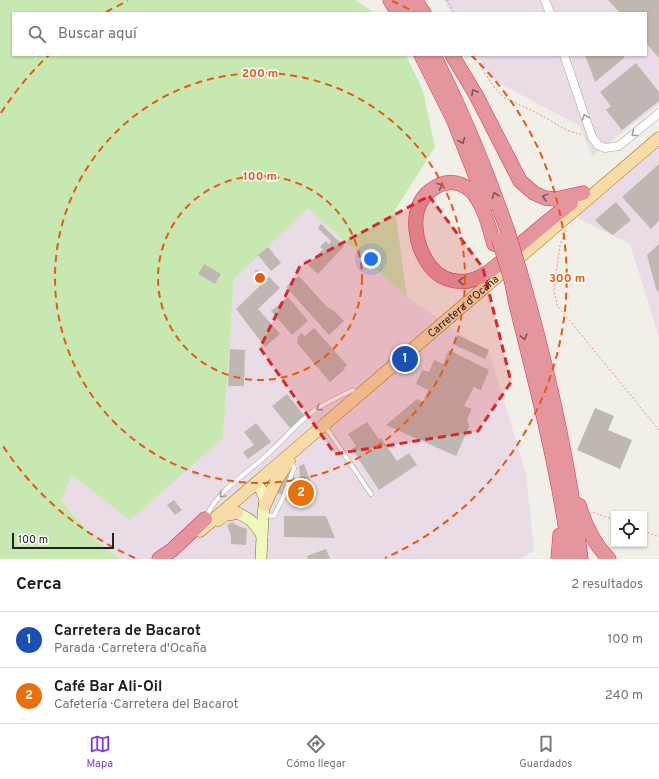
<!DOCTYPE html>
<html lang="es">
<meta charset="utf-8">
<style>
body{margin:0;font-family:Overpass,sans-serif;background:#f6f6f6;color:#202124}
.controls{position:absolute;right:12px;bottom:12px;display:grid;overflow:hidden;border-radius:0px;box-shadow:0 1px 3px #0004}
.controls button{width:36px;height:36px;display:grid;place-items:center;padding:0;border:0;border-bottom:1px solid #e0e0e0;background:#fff;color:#202124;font:20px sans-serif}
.scale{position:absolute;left:12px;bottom:10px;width:102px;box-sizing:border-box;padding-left:4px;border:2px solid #222;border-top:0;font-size:11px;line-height:14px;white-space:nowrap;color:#222;-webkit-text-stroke:3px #fff;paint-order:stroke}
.you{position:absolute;left:371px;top:259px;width:14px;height:14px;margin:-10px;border:3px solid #fff;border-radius:50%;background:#1a73e8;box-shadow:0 0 0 6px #1a73e833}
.badge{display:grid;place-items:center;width:26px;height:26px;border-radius:50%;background:#7c3aed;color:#fff;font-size:13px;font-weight:700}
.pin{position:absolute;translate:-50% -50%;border:2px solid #fff;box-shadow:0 1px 4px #0006}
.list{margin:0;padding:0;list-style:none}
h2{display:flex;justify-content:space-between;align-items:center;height:52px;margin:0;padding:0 16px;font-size:17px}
h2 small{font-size:13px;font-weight:400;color:#757577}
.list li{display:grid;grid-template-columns:26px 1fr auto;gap:12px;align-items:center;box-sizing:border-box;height:56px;padding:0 16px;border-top:1px solid #e0e0e0}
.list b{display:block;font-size:15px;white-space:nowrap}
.list p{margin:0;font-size:13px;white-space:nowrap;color:#757577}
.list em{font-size:13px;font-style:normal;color:#757577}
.icon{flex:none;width:22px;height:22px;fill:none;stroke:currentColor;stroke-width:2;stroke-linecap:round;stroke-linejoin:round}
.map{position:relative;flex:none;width:659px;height:559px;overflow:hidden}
.search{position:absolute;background:#fff;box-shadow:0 1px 3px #0004;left:12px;right:12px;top:12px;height:44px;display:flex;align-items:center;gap:10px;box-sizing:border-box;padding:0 14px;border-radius:0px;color:#757577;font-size:15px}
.sheet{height:164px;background:#fff}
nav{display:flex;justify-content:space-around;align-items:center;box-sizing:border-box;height:56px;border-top:1px solid #e0e0e0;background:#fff;font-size:11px;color:#757577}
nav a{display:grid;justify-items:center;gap:2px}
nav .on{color:#7c3aed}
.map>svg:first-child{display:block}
</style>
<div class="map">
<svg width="659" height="559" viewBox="0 0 659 559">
<rect width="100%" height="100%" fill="#f2efe9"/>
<g fill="#eadce6">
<polygon points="444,0 659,0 659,104 592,156 580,126 495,81 476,55 646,55 646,13 451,13"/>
<polygon points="659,143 659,337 630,244 579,219 576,216"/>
<polygon points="308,207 407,297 490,354 526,474 534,550 521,559 121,559 96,541 61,499 72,474 223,438 234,278"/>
</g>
<polygon fill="#c8e8b2" points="0,0 355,0 375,13 13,13 13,55 406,55 423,91 435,147 395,210 407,297 308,208 234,279 223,438 130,520 72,475 61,500 96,541 121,559 0,559"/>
<g fill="#bfb8b2">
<polygon points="608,0 659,0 659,58 646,43 646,13 620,13"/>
<polygon points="585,55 624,55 624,58 595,82"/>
<polygon points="636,63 659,92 659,101 622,130 606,110 611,106 600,92"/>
<polygon points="659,164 659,221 651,229 622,197"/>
<polygon points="616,202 631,220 613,235 604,229 595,220"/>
<polygon points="321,224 344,246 318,274 308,265 323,249 320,247 326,241 329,244 331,241 318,228"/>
<polygon points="659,244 659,293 656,289 647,255"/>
<polygon points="268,247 281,263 271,271 258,255"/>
<polygon points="204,264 221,274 215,284 198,274"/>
<rect x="255" y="270" width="4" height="9"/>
<polygon points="299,276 326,306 334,311 344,321 329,335 286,287"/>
<polygon points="269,277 280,288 258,309 280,334 265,347 236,309"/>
<polygon points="288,297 308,321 292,335 271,311"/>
<polygon points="314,328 347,365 344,368 345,369 330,382 297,343 298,337 301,333 305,336"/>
<polygon points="457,335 489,350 485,359 453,344"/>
<polygon points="230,349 245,350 244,386 228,386"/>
<polygon points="449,350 489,370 481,390 474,387 464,406 472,409 467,419 469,427 456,456 386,425 417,399 423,402 428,390 416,384 422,370 429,372 434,360 443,364"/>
<polygon points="287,394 305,416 290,428 272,406"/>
<polygon points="595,408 614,416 608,430 632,440 620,469 577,450"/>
<polygon points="367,422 379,439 381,438 397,461 409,453 417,465 379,490 352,449 356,446 348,434"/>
<polygon points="256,423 271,442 248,459 243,452 254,445 244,432"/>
<polygon points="304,464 315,493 303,498 299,485 294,495 284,496 275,492 284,473 294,477 297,482 300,477 299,466"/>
<polygon points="174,500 182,510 175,515 167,505"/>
<polygon points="284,516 326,516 335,538 284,537"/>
<polygon points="232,522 238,526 247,529 246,545 231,544 231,536 227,525"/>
<polygon points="326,549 330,559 308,559 307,556"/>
</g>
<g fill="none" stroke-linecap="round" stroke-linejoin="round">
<g stroke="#a6a6a6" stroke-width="5">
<g id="lane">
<polyline points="325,427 329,432 371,494"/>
<polyline points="264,515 274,516 284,496 294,468 291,461"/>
<path d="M206,518C216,490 252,471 272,450C286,437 299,421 315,410C327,402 340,396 353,390"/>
</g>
</g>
<g stroke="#a6a6a6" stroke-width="9">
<g id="street">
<polyline points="545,0 550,13"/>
<polyline points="564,55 592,137 598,145 605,148 619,146 659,113"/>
</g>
</g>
<g stroke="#63780a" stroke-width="12">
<g id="secondary">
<polyline points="254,485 261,489 265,500 263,515 261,559"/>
<path d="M237,513C250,518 256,524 262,536"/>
</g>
</g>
<g stroke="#997507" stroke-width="13">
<g id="primary">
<polyline points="265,505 276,481 289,461"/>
<polyline points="218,520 225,515 237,513"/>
<path id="s1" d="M200,531L659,138"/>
</g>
</g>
<g stroke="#d4315c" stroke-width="15">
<g id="highway">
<polyline points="390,0 398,13"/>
<polyline points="403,0 411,13"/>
<polyline points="415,0 424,13"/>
<polyline points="421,55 454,121 487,205"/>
<path d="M434,55C463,113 487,171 508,232"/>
<polyline points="452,55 476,95 520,181 534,193 545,198 556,199 583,193"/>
<path d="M494,244C489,228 485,208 474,194C469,188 464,185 456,183C447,181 439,184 431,190C407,208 415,246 430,266C439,278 453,283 468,281C487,278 507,256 522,243C538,229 554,216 571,203"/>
<path d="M521,275C548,368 569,463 581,559"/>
<path d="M512,283L515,300C536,385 559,471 570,559"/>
<path d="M579,505C585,525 594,544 609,559"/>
<polyline points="159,559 172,550 205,519"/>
<polyline points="558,559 560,535"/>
</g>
</g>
<g stroke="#f48f78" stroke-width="1" stroke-dasharray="2 2" stroke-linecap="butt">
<polyline points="447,0 454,13"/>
<polyline points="475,55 478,62 493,86 503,97 541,115 566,130 583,135"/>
<polyline points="566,230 560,245 554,290 557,305 659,430"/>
<polyline points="593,512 614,520"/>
<polyline points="644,531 659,537"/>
</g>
<use href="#lane" stroke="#fff" stroke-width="4"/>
<use href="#street" stroke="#fff" stroke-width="8"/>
<use href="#secondary" stroke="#f0f7c1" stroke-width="11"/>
<use href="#primary" stroke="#f8dca8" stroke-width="12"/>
<use href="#highway" stroke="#e4959e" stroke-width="14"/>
<g stroke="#d4315c" stroke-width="15" stroke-linecap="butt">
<g id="highway-bridge">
<polyline points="508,232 521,275"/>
<polyline points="499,240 512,283"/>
</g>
</g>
<use href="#highway-bridge" stroke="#e4959e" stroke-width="14"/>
</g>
<defs><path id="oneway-chevron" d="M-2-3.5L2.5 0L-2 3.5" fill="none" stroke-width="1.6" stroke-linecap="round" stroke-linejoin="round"/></defs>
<g stroke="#79565a">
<use href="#oneway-chevron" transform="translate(474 92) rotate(-119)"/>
<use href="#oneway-chevron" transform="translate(462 141) rotate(68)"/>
<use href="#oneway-chevron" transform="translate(440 186) rotate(-21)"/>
<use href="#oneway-chevron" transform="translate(495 195) rotate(-109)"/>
<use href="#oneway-chevron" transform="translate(545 197) rotate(-165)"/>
<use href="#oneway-chevron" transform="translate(461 281) rotate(-179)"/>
<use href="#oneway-chevron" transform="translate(524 337) rotate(76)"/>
</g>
<g stroke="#9c9c9c">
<use href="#oneway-chevron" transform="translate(585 117) rotate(-109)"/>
<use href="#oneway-chevron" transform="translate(634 134) rotate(141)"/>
<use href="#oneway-chevron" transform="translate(319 408) rotate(148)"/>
<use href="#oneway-chevron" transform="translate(222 495) rotate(135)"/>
</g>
<path fill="#d62828" fill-opacity="0.2" stroke="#d62828" stroke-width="3" stroke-dasharray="8 5" stroke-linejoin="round" d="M429,196L483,268L511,382L478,431L335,454L260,348L300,266Z"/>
<g fill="none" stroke="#e8590c" stroke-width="2" stroke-dasharray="7 5">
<circle cx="260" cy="278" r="102"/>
<circle cx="260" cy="278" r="205"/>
<path d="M135 558A307 307 0 0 1 1 443M1 113A307 307 0 0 1 49 55M106 12A307 307 0 0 1 128 1M392 1A307 307 0 0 1 414 12M471 55A307 307 0 0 1 385 558"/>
</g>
<g text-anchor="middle" stroke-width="3" stroke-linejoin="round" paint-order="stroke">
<g font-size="11" fill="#222" stroke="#fff">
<text dy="4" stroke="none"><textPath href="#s1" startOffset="346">Carretera d'Ocaña</textPath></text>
</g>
</g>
<circle cx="260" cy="278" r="6" fill="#e8590c" stroke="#fff" stroke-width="2"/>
<g font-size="12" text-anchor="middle" font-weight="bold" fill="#e8590c" stroke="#fff" stroke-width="3" stroke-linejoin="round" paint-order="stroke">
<text x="260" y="77">200 m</text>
<text x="260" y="180">100 m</text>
<text x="567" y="282">300 m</text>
</g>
</svg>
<div class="controls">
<button><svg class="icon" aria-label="locate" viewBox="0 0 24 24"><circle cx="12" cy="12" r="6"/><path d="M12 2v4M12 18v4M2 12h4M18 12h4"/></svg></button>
</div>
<div class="scale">100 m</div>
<div class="you"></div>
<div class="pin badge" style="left:405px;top:359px;background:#1a4fb4">1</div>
<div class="pin badge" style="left:301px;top:493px;background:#e8710a">2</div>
<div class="search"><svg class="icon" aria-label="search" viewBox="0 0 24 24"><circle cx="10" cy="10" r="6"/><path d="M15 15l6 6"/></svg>Buscar aquí</div>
</div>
<section class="sheet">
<h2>Cerca<small>2 resultados</small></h2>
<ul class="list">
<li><span class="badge" style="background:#1a4fb4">1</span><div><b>Carretera de Bacarot</b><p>Parada · Carretera d'Ocaña</p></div><em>100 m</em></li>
<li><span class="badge" style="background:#e8710a">2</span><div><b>Café Bar Ali-Oil</b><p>Cafetería · Carretera del Bacarot</p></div><em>240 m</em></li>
</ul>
</section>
<nav>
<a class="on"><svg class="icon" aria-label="map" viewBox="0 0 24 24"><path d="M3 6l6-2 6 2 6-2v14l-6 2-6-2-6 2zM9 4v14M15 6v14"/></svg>Mapa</a>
<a><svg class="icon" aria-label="directions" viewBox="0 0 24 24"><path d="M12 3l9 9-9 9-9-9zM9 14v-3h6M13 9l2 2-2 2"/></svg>Cómo llegar</a>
<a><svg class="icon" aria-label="saved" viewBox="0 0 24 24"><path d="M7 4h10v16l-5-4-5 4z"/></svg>Guardados</a>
</nav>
